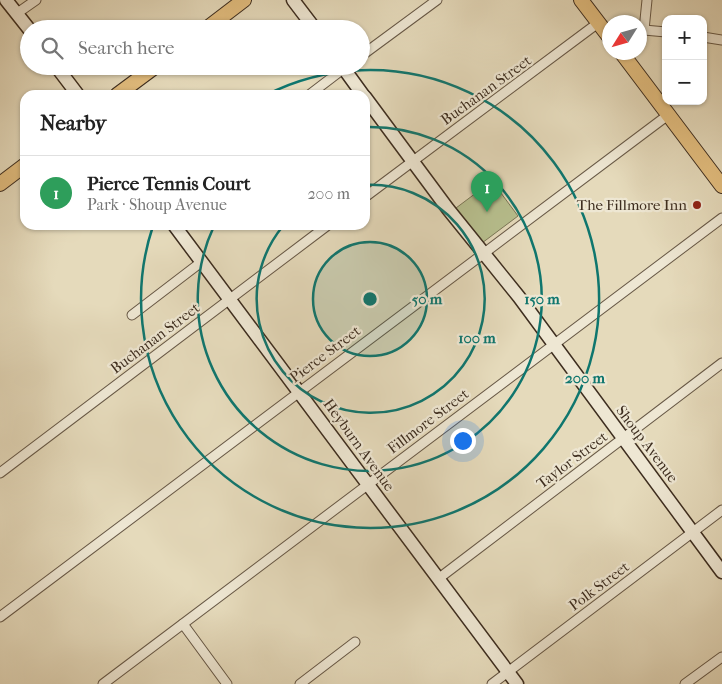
<!DOCTYPE html>
<meta charset="utf-8">
<style>
body{margin:0;font-family:"IM FELL French Canon",serif;background:#f6f6f6;color:#222}
.controls{position:absolute;right:15px;top:15px;display:grid;overflow:hidden;border-radius:10px;box-shadow:0 1px 4px #0004}
.controls button{width:45px;height:45px;display:grid;place-items:center;padding:0;border:0;border-bottom:1px solid #e0e0e0;background:#fff;color:#222;font:25px sans-serif}
.compass{position:absolute;left:602px;top:15px;width:45px;height:45px;border-radius:50%;background:#fff;box-shadow:0 1px 4px #0004;rotate:233deg}
.you{position:absolute;left:462px;top:440px;width:18px;height:18px;margin:-12px;border:4px solid #fff;border-radius:50%;background:#1a73e8;box-shadow:0 0 0 8px #1a73e833}
.badge{display:grid;place-items:center;width:32px;height:32px;border-radius:50%;background:#0f766e;color:#fff;font-size:16px;font-weight:700}
.pin{position:absolute;translate:-50% -41px;filter:drop-shadow(0 1px 2px #0008)}
.pin::after{content:'';position:absolute;top:26px;width:18px;height:15px;background:inherit;clip-path:polygon(0 0,100% 0,50% 100%)}
.list{margin:0;padding:0;list-style:none}
h2{display:flex;justify-content:space-between;align-items:center;height:65px;margin:0;padding:0 20px;font-size:21px}
h2 small{font-size:16px;font-weight:400;color:#767676}
.list li{display:grid;grid-template-columns:32px 1fr auto;gap:15px;align-items:center;box-sizing:border-box;height:75px;padding:0 20px;border-top:1px solid #e0e0e0}
.list b{display:block;font-size:19px;white-space:nowrap}
.list p{margin:0;font-size:16px;white-space:nowrap;color:#767676}
.list em{font-size:16px;font-style:normal;color:#767676}
.icon{flex:none;width:28px;height:28px;fill:none;stroke:currentColor;stroke-width:2;stroke-linecap:round;stroke-linejoin:round}
.map{position:relative;flex:none;width:722px;height:684px;overflow:hidden}
.search{position:absolute;background:#fff;box-shadow:0 1px 4px #0004;left:20px;top:20px;width:350px;height:55px;display:flex;align-items:center;gap:12px;box-sizing:border-box;padding:0 18px;border-radius:28px;color:#767676;font-size:19px}
.panel{position:absolute;background:#fff;box-shadow:0 1px 4px #0004;left:20px;top:90px;width:350px;height:140px;border-radius:15px}
.map>svg:first-child{display:block}
</style>
<div class="map">
<svg width="722" height="684" viewBox="0 0 722 684">
<rect width="100%" height="100%" fill="#e5dabb"/>
<filter id="stains"><feTurbulence type="fractalNoise" baseFrequency=".004" numOctaves="4"/><feColorMatrix values="0 0 0 0 .2 0 0 0 0 .09 0 0 0 0 .02 0 0 0 .5 -.17"/></filter>
<radialGradient id="worn" r=".72"><stop offset=".6" stop-color="#630" stop-opacity="0"/><stop offset="1" stop-color="#630" stop-opacity=".3"/></radialGradient>
<polygon fill="#b7bf8e" stroke="#7a7656" points="492,181 518,216 482,243 456,208"/>
<g fill="none" stroke-linecap="round" stroke-linejoin="round">
<g stroke="#675846" stroke-width="11">
<g id="street">
<polyline points="16,14 36,0"/>
<polyline points="644,30 666,32"/>
<polyline points="640,32 644,30 647,0"/>
<polyline points="703,37 722,40"/>
<polyline points="361,56 437,0"/>
<polyline points="309,95 347,66"/>
<polyline points="365,197 598,23"/>
<polyline points="132,315 200,263"/>
<polyline points="0,473 328,225"/>
<polyline points="438,579 722,363"/>
<polyline points="0,617 668,115"/>
<polyline points="183,624 227,684"/>
<polyline points="103,684 722,218"/>
<polyline points="300,684 355,642"/>
<polyline points="492,684 722,510"/>
<polyline points="685,684 722,657"/>
</g>
</g>
<g stroke="#3d2d1f" stroke-width="15">
<g id="secondary">
<polyline points="6,0 29,29"/>
<polyline points="293,0 315,29"/>
<polyline points="56,66 78,95"/>
<polyline points="342,66 363,95"/>
<polyline points="365,97 448,209 519,297 722,572"/>
<polyline points="174,225 517,684"/>
</g>
</g>
<g stroke="#3d2d1f" stroke-width="16">
<g id="primary">
<polyline points="581,0 610,38"/>
<polyline points="206,29 244,0"/>
<polyline points="621,52 722,186"/>
<polyline points="117,95 156,66"/>
<polyline points="0,184 25,165"/>
</g>
</g>
<use href="#street" stroke="#eee7d3" stroke-width="9"/>
<use href="#secondary" stroke="#eee7d3" stroke-width="12"/>
<use href="#primary" stroke="#e2bd7e" stroke-width="14"/>
</g>
<circle cx="370" cy="299" r="57" fill="#0f766e" fill-opacity=".12"/>
<g fill="none" stroke="#0f766e" stroke-width="2.5">
<circle cx="370" cy="299" r="57"/>
<path d="M365 185A114 114 0 1 1 283 226"/>
<path d="M365 127A172 172 0 1 1 214 226"/>
<path d="M266 95A229 229 0 1 1 153 226"/>
</g>
<circle fill="#8f2418" stroke="#eee7d3" stroke-width="2" cx="697" cy="205" r="5"/>
<g text-anchor="middle" stroke-width="4.5" stroke-linejoin="round" paint-order="stroke">
<g font-size="15" fill="#3d2d1f" stroke="#eee7d3">
<text transform="translate(486 90) rotate(-36)" y="5">Buchanan Street</text>
<text transform="translate(155 338) rotate(-37)" y="5">Buchanan Street</text>
<text transform="translate(325 354) rotate(-37)" y="5">Pierce Street</text>
<text transform="translate(428 421) rotate(-37)" y="5">Fillmore Street</text>
<text transform="translate(647 444) rotate(53)" y="5">Shoup Avenue</text>
<text transform="translate(359 445) rotate(54)" y="5">Heyburn Avenue</text>
<text transform="translate(572 460) rotate(-37)" y="5">Taylor Street</text>
<text transform="translate(599 586) rotate(-37)" y="5">Polk Street</text>
</g>
<g font-size="15" fill="#3d2d1f" stroke="#eee7d3" text-anchor="end">
<text x="687" y="210">The Fillmore Inn</text>
</g>
</g>
<circle cx="370" cy="299" r="8" fill="#0f766e" stroke="#eee7d3" stroke-width="2.5"/>
<g font-size="15" text-anchor="middle" font-weight="bold" fill="#0f766e" stroke="#eee7d3" stroke-width="4.5" stroke-linejoin="round" paint-order="stroke">
<text x="427" y="304">50 m</text>
<text x="542" y="304">150 m</text>
<text x="477" y="343">100 m</text>
<text x="585" y="383">200 m</text>
</g>
<rect width="100%" height="100%" filter="url(#stains)"/>
<rect width="100%" height="100%" fill="url(#worn)"/>
</svg>
<div class="controls">
<button>+</button>
<button>−</button>
</div>
<svg class="compass" viewBox="-18 -18 36 36"><path d="M0-13l5 13h-10z" fill="#e53935"/><path d="M0 13l5-13h-10z" fill="#767676"/></svg>
<div class="you"></div>
<div class="pin badge" style="left:487px;top:212px;background:#2e9e5b">1</div>
<div class="search"><svg class="icon" aria-label="search" viewBox="0 0 24 24"><circle cx="10" cy="10" r="6"/><path d="M15 15l6 6"/></svg>Search here</div>
<section class="panel">
<h2>Nearby<small></small></h2>
<ul class="list">
<li><span class="badge" style="background:#2e9e5b">1</span><div><b>Pierce Tennis Court</b><p>Park · Shoup Avenue</p></div><em>200 m</em></li>
</ul>
</section>
</div>
